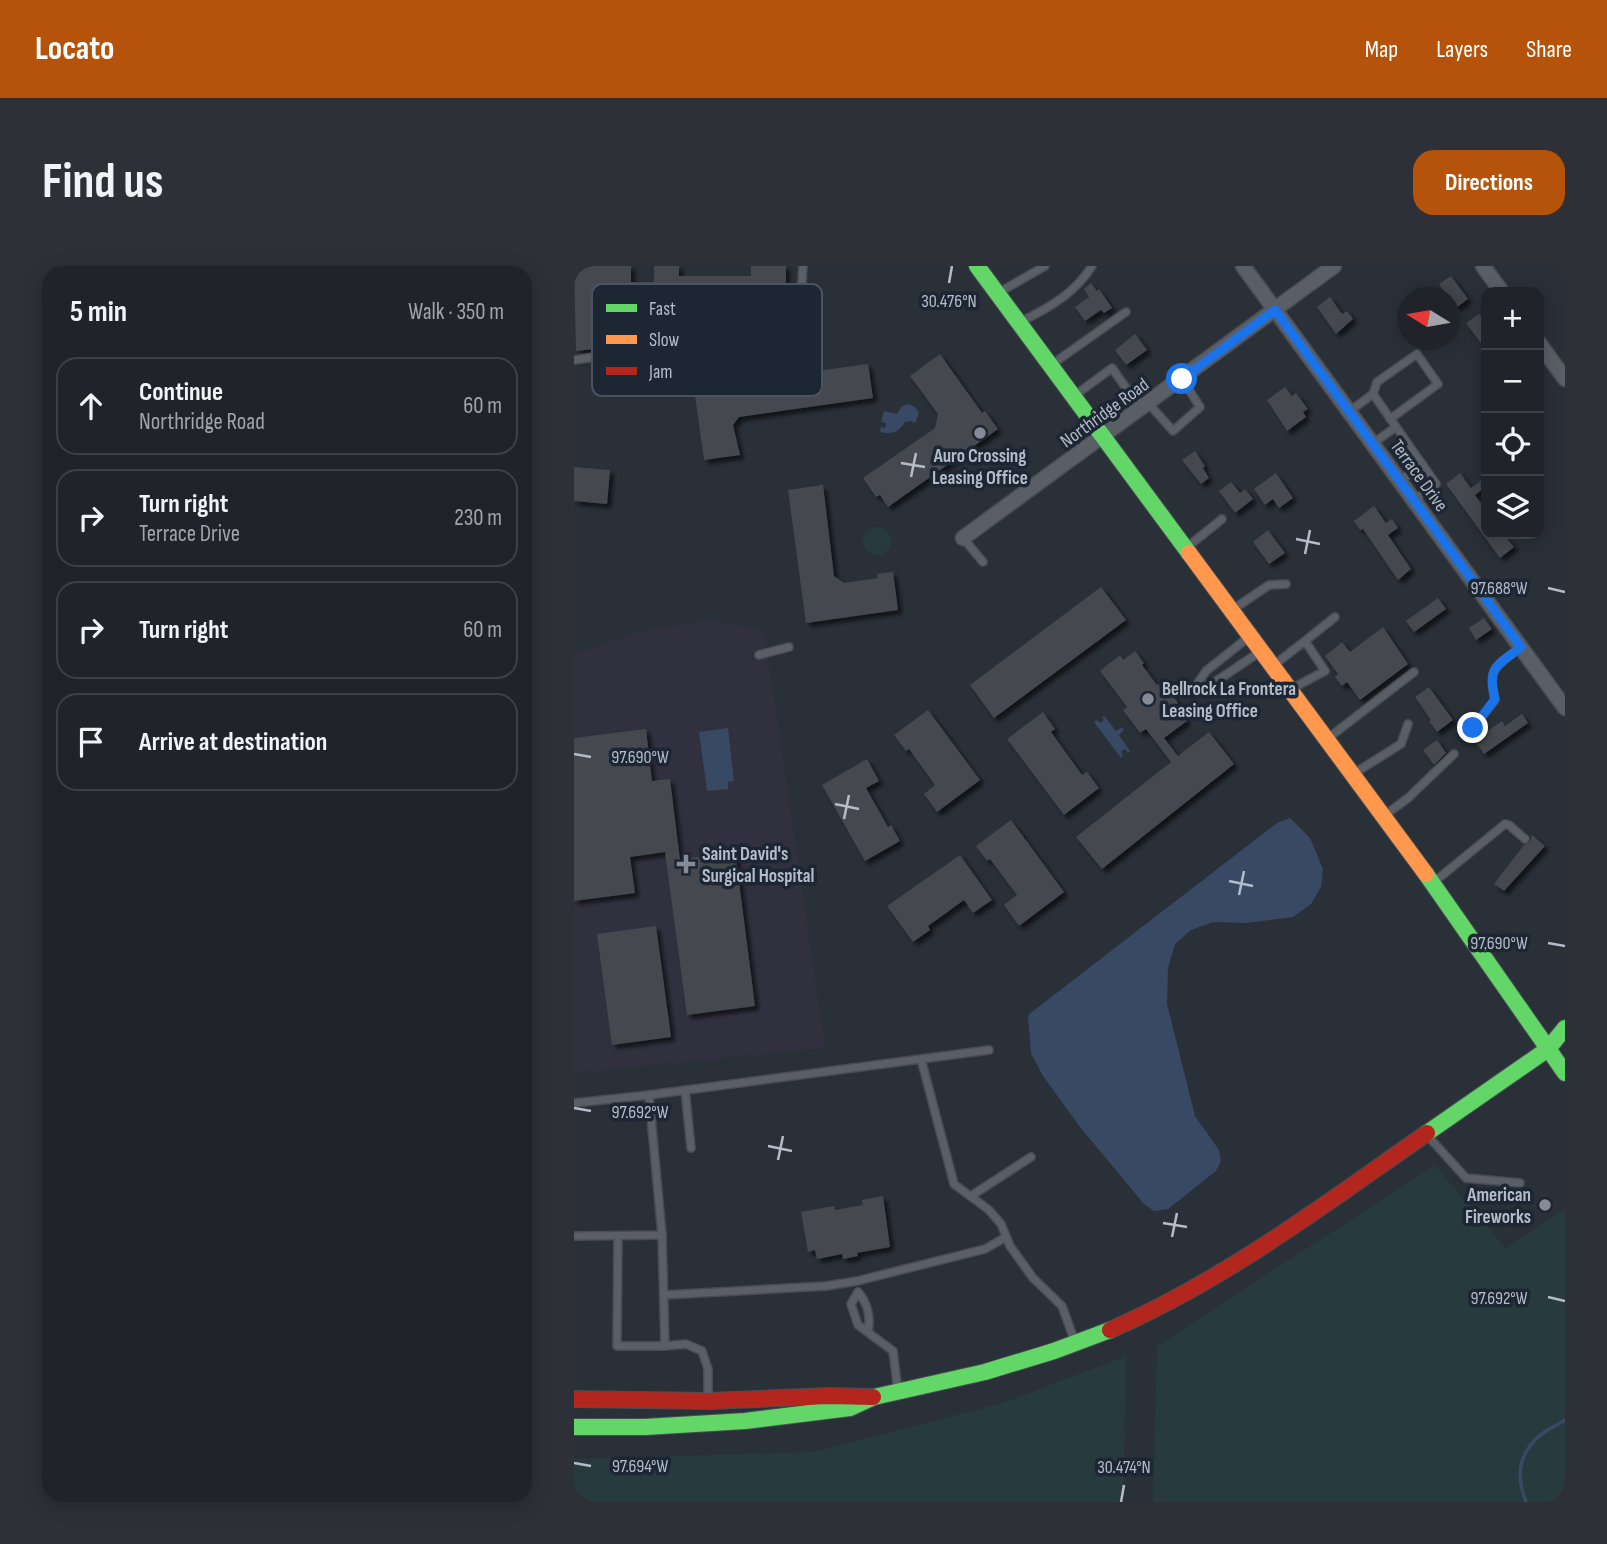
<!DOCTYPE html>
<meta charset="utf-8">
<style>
body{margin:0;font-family:"Sofia Sans Condensed",sans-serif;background:#2d3036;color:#f1f3f6}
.controls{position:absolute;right:21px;top:21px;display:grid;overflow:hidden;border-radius:14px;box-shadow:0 4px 18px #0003}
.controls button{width:63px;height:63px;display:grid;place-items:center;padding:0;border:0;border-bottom:2px solid #3d4147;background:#20242a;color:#f1f3f6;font:35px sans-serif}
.compass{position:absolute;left:823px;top:21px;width:63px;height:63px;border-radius:50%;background:#20242a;box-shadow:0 4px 18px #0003;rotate:281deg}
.stop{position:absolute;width:21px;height:21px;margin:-16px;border:5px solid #1a73e8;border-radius:50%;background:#fff}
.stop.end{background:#1a73e8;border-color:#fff;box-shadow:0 2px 7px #0008}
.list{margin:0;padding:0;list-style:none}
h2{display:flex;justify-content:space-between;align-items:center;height:91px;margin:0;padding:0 28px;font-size:30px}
h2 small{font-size:23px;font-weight:400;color:#a2a4a8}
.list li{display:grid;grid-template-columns:46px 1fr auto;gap:21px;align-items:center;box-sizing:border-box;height:98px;margin:0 14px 14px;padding:0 14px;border:2px solid #3d4147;border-radius:21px}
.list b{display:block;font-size:26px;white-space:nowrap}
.list p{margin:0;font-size:23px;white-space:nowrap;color:#a2a4a8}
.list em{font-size:23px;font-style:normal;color:#a2a4a8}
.icon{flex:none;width:38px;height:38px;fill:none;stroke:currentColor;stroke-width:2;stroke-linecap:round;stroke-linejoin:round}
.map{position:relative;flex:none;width:991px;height:1236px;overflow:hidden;border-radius:21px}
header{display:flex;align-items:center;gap:42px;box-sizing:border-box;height:98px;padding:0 35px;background:#b45309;color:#fff}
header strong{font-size:33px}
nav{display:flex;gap:38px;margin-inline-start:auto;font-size:24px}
.intro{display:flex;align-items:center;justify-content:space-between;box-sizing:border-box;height:168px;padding:0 42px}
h1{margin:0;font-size:49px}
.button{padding:18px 32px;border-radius:21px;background:#b45309;color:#fff;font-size:24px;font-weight:700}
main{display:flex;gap:42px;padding:0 42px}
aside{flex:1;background:#20242a;border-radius:21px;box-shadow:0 4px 18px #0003}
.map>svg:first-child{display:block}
</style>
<header>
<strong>Locato</strong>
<nav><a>Map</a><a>Layers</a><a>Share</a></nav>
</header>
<div class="intro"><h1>Find us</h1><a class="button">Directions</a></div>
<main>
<aside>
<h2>5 min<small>Walk · 350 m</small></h2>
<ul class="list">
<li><svg class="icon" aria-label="ahead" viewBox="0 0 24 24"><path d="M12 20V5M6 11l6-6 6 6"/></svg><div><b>Continue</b><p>Northridge Road</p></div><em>60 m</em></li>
<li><svg class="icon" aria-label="right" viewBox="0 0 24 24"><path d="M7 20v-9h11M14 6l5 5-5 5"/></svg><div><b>Turn right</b><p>Terrace Drive</p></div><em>230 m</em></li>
<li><svg class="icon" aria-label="right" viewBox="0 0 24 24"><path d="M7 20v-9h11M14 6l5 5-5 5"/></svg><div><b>Turn right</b></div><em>60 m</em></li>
<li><svg class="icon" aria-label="arrive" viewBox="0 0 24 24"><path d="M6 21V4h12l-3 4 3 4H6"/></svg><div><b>Arrive at destination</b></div></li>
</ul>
</aside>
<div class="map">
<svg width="991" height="1236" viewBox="0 0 991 1236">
<defs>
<filter id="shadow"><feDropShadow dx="4" dy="4" stdDeviation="2" flood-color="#0009"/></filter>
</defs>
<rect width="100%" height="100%" fill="#2a3038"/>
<polygon fill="#31303e" points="135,354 190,364 251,782 0,807 0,388 68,365"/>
<g fill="#273a3e">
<circle cx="303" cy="275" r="14"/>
<polygon points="861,899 932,983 991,942 991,1236 579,1236 583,1080"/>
<polygon points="552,1090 549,1236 0,1236 0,1193 239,1186 429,1137"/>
</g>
<g fill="#384963">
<path d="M335,138L342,142L345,147L341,157L338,155L331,156C325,166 317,169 306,166L307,161L311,162L312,157L307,156L310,145L323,148L328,140Z"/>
<polygon points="530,450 542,465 548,461 550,464 545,469 556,485 554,487 551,483 547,486 549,490 547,492 520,456 523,454 526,457 530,454 528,451"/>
<polygon points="154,462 160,515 154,516 154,523 133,525 125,466"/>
<polygon points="716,552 736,572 749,603 747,621 737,638 719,651 672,657 639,656 617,664 601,678 594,702 593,738 621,850 645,884 647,895 642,905 594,943 580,945 570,938 506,861 469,810 457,787 454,749 703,557"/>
</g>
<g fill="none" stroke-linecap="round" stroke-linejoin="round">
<path stroke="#384963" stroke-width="3.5" d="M952,1236C943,1212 943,1192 962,1173C969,1165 982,1160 991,1154"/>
</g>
<g fill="#444950" filter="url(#shadow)">
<polygon points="0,0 57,0 57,16 80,16 80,0 105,0 105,10 177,10 177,0 212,0 212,56 64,57 64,78 2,85"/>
<polygon points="877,10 894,33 882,42 865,18"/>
<polygon points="517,17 523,25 525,23 538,42 530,47 527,44 511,55 501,41 515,31 510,23"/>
<polygon points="756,31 768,48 773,45 779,53 762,68 743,41"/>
<polygon points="905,48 912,58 912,84 892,57"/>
<polygon points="561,68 573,84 552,99 541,84"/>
<polygon points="366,88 408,147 411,145 424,163 314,241 306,229 302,231 289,212 361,162 364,148 336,110"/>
<polygon points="294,98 299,132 165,151 159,159 166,189 130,194 120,122"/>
<polygon points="711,121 718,130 722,127 734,143 729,146 732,151 713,165 693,134"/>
<polygon points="621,185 631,200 629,202 635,212 627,218 608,194"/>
<polygon points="0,201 36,204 33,238 0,235"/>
<polygon points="702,207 719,232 705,242 699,233 691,239 680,223"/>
<polygon points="886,207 897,222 912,211 912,221 901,229 912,244 912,268 929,268 940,281 926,292 872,218"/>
<polygon points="657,216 666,227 671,223 679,233 661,247 645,225"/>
<polygon points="249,219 260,310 270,317 304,312 303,308 319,306 324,344 232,357 214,224"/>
<polygon points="800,240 812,257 818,253 824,262 814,269 837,303 824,314 789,263 786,264 780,255"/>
<polygon points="694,264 711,287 695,298 679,276"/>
<polygon points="527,321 552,354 420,452 396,419"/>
<polygon points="864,332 872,343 840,366 832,355"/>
<polygon points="910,352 918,363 902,374 895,362"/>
<polygon points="809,361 834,398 786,434 773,416 768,420 761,411 764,408 751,390 768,376 776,386"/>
<polygon points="561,385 570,397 568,399 583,419 584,418 593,429 596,426 604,437 601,439 613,455 590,472 604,490 635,466 660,498 528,603 502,571 597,496 572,463 566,467 549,444 553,441 526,405 546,389 549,394"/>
<polygon points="855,421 879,454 863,466 855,455 857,454 841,431"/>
<polygon points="354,444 406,514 363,546 350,528 361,519 335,483 332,485 320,469"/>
<polygon points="469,446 481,463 477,466 508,509 513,506 525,522 490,549 433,473"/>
<polygon points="948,448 954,457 910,488 903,478 911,473 908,469 928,455 931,460"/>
<polygon points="72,463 78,515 96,513 106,594 161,585 181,740 113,749 91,586 56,591 61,627 0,635 0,472"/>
<polygon points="863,474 872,487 860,499 849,484"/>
<polygon points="293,493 305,515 292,522 314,561 317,559 326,575 291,595 248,519"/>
<polygon points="437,554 490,626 445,660 430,639 443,629 416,593 413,595 402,580"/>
<polygon points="958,569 971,580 930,625 920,618 950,579 956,576"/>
<polygon points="386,589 418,634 399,647 390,634 354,660 356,664 339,676 313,640"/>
<polygon points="82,660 97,771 38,779 23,668"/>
<polygon points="309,930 316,981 283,987 284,990 269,993 268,988 243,993 241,984 234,986 227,946 260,940 261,944 289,939 288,934"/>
</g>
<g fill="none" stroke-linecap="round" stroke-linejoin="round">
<g stroke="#484c53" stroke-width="10">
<g id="lane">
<polyline points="424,27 471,0"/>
<path d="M445,56C473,44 502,26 518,0"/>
<path d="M0,94L218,61C230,45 227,20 229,0"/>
<polyline points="477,99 552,46"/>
<polyline points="799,128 803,116 843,88 864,118 816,153"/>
<polyline points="500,130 538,102 567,143"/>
<polyline points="575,138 599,165 626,141 608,113"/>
<polyline points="776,145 799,128 862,218 840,234"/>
<polyline points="799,177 822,161"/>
<polyline points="826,214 849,199"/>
<polyline points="389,272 409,296"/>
<polyline points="612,282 648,253"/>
<polyline points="658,344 695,319 712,318"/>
<polyline points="731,375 761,351"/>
<polyline points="185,389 215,381"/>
<polyline points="700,399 731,375 751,405 717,423"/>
<polyline points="621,421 641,416 687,385"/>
<polyline points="621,421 632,405 676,370"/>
<path d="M899,462L921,434C913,400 922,401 947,381"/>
<polyline points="753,473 840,406"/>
<polyline points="779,508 827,478 834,458"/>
<polyline points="810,550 834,532 880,488"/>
<polyline points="860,616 931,558 935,559 951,573"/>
<polyline points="347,793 415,784"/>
<polyline points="111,824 117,882"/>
<polyline points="0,837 75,829"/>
<polyline points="853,869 892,912 946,917"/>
<polyline points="397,930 457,891"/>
<polyline points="0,970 88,969 75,829 347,793 380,918 415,944 427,958 436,980 459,1012 488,1040 501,1076"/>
<polyline points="44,970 43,1080 91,1080 88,969"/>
<polyline points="90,1029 252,1020 283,1015 411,983 432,971"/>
<path d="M294,1066C297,1050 294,1038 284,1026L277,1038L284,1059L319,1085L324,1125"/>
<polyline points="91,1080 112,1078 128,1085 134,1103 134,1134"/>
</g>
</g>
<g stroke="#484c53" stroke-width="17">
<g id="street">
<polyline points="669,0 991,442"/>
<polyline points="909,0 928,26"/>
<polyline points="965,77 991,113"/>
<polyline points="389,272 760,0"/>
</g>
</g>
<g stroke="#484c53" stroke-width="18">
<g id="fast">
<polyline points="403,0 615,287"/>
<polyline points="852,608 991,807"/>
<polyline points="853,867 974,783 991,762"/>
<polyline points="0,1161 71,1161 171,1155 276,1142 300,1131 411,1106 480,1085 536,1064"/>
</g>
</g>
<g stroke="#484c53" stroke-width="18">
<polyline id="slow" points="615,287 852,608"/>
</g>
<g stroke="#484c53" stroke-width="18">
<g id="jam">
<path d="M536,1064C651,1014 751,938 853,867"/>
<polyline points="0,1133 136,1135 255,1130 299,1131"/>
</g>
</g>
<use href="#lane" stroke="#5a5e66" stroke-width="7"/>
<use href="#street" stroke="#5a5e66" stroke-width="14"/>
<use href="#fast" stroke="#63d668" stroke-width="16"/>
<use href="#slow" stroke="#ff974d" stroke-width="16"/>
<use href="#jam" stroke="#b3261e" stroke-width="16"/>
</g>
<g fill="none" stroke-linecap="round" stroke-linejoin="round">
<path stroke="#1a73e8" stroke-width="9" d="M608,113L701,44L947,381C922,401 913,400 921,433L899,462"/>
</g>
<path fill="none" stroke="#b4bcc9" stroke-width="2.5" d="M375,17L378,0M327,197L351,201M337,211L342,187M722,273L746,278M731,288L736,264M974,322L991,326M0,488L17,491M261,538L285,543M270,553L275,529M655,615L679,620M665,629L670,605M974,677L991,680M0,842L17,845M194,880L218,885M204,894L209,870M589,957L613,961M598,971L603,947M974,1031L991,1035M0,1197L17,1200M547,1236L550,1219"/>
<g fill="#848b96" stroke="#1d2633" stroke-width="2.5">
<circle cx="406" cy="167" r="7"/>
<circle cx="574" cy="433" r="7"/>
<path d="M108.5 587.5h7v7h7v7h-7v7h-7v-7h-7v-7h7z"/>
<circle cx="971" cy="939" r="7"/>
</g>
<g text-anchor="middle" stroke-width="7" stroke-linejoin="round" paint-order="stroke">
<g font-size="19" fill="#b4bcc9" stroke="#1d2633">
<text transform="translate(530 146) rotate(-36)" y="7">Northridge Road</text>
<text transform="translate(846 209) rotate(54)" y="7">Terrace Drive</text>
</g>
<g font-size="19" font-weight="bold" fill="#b4bcc9" stroke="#1d2633" text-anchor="start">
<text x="406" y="196" text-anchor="middle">Auro Crossing<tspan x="406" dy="22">Leasing Office</tspan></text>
<text x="588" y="429">Bellrock La Frontera<tspan x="588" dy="22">Leasing Office</tspan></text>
<text x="128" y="594">Saint David's<tspan x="128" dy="22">Surgical Hospital</tspan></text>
<text x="957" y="935" text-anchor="end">American<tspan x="957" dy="22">Fireworks</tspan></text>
</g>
</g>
<rect x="18" y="18" width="230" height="112" rx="10" fill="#1d2633" stroke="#4a5360" stroke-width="2"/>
<rect x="32" y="38" width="31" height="8" fill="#63d668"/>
<rect x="32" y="69" width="31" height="9" fill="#ff974d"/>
<rect x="32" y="101" width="31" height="8" fill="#b3261e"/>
<g font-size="19" fill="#b4bcc9">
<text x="75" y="49">Fast</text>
<text x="75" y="80">Slow</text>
<text x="75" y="112">Jam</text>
</g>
<g font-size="18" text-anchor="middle" fill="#b4bcc9" stroke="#1d2633" stroke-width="7" stroke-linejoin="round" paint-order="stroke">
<text x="375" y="41">30.476°N</text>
<text x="925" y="328">97.688°W</text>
<text x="66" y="497">97.690°W</text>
<text x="925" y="683">97.690°W</text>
<text x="66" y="852">97.692°W</text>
<text x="925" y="1038">97.692°W</text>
<text x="66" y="1206">97.694°W</text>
<text x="550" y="1207">30.474°N</text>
</g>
</svg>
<div class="controls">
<button>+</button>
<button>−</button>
<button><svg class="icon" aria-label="locate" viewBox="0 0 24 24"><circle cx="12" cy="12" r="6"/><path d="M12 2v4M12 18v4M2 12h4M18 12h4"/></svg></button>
<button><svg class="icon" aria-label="layers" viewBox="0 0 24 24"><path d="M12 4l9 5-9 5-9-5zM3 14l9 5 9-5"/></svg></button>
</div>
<svg class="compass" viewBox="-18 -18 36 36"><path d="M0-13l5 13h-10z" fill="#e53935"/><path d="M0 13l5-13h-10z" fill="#a2a4a8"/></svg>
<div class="stop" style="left:608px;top:113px"></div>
<div class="stop end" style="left:899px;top:462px"></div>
</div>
</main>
